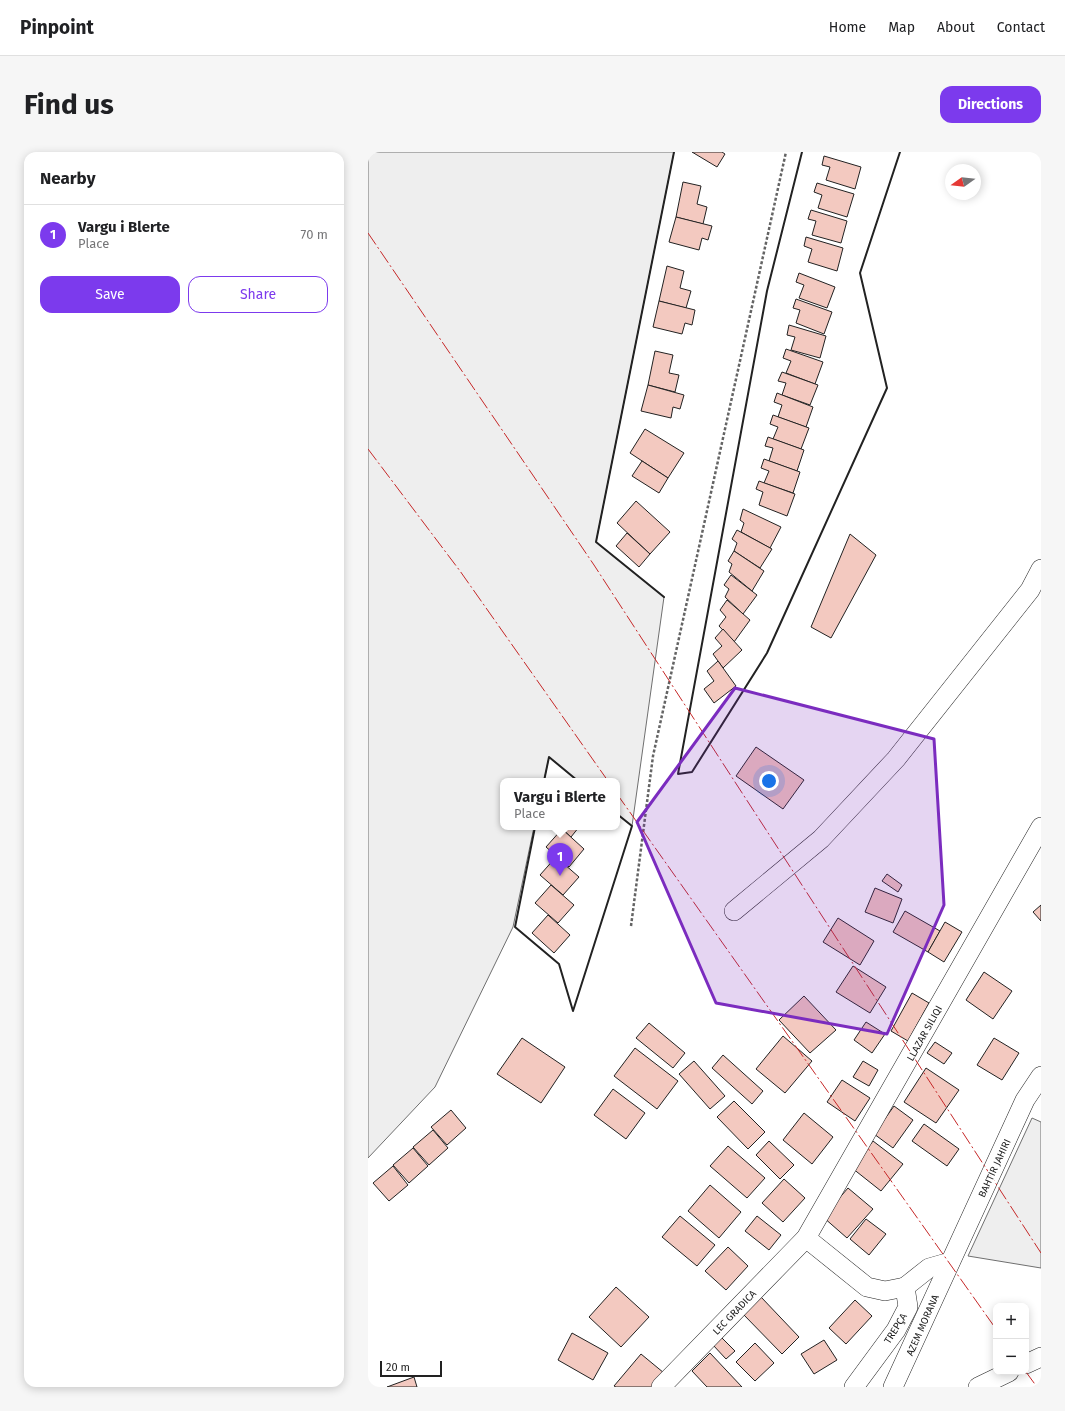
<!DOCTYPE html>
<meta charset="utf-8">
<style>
body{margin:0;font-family:"Fira Sans",sans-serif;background:#f6f6f6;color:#202124}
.controls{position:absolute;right:12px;bottom:12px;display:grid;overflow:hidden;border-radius:8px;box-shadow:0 2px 10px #0003}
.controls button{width:36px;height:36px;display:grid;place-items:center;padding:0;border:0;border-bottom:1px solid #e0e0e0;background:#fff;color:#202124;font:20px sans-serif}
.compass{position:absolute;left:577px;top:12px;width:36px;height:36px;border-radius:50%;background:#fff;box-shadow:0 2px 10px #0003;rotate:255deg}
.scale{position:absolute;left:12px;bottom:10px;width:62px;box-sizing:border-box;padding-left:4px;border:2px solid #222;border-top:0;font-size:11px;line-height:14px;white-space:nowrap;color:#222;-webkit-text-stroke:3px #fff;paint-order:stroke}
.you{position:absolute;left:401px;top:629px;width:14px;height:14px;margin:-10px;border:3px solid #fff;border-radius:50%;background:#1a73e8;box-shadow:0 0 0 6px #1a73e833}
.badge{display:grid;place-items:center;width:26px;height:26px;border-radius:50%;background:#7c3aed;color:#fff;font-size:13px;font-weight:700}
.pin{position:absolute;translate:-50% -33px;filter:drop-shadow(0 1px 2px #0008)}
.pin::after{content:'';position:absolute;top:21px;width:14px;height:12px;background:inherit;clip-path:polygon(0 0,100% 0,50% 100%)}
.popup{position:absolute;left:132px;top:626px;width:120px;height:52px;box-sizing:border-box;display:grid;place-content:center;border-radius:8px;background:#fff;filter:drop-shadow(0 1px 3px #0005);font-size:13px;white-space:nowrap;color:#757577}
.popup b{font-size:15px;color:#202124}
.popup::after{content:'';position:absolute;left:50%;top:100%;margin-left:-8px;border:8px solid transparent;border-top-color:#fff}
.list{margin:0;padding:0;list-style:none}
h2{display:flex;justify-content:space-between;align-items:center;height:52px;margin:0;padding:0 16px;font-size:17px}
h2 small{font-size:13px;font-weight:400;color:#757577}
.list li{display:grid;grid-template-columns:26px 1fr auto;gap:12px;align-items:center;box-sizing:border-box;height:60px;padding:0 16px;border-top:1px solid #e0e0e0}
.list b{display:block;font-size:15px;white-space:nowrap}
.list p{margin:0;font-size:13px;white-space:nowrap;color:#757577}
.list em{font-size:13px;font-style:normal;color:#757577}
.actions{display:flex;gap:8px;padding:12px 16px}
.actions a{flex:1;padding:9px 0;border:1px solid #7c3aed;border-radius:12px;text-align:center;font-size:14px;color:#7c3aed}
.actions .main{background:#7c3aed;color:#fff}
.map{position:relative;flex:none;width:673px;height:1235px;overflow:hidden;border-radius:12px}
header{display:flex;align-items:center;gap:24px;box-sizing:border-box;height:56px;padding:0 20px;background:#fff;border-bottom:1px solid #e0e0e0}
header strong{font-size:19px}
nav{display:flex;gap:22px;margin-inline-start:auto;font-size:14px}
.intro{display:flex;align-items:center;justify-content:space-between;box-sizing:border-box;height:96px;padding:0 24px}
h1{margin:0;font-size:28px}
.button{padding:10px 18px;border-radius:12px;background:#7c3aed;color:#fff;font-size:14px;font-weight:700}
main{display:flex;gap:24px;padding:0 24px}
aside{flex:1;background:#fff;border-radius:12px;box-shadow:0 2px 10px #0003}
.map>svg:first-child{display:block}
</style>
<header>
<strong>Pinpoint</strong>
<nav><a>Home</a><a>Map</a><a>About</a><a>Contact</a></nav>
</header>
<div class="intro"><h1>Find us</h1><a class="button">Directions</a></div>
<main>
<aside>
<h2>Nearby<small></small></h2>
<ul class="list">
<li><span class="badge">1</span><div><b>Vargu i Blerte</b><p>Place</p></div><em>70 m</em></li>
</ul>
<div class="actions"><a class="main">Save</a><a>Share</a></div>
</aside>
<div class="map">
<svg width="673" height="1235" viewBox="0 0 673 1235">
<rect width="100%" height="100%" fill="#fff"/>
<g fill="#eee" stroke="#6f6f6f">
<polygon points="0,0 306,0 228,390 296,445 264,674 249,662 249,629 210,629 181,605 176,629 135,629 135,675 166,675 145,775 67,935 0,1006"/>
<polygon points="664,966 673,970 673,1116 600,1104"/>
</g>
<g fill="#f3c9c0" stroke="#222">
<polygon points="324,0 354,0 357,2 349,15"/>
<polygon points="456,4 493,15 487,37 458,28 462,15 454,13"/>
<polygon points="315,30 333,34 329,52 339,55 335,72 308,65"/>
<polygon points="449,31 486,42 479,65 450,56 454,43 446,40"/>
<polygon points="443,58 479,69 473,91 444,83 448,69 440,67"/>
<polygon points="308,65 344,74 340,88 334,86 331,98 301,90"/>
<polygon points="438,85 475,96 469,119 440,110 444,97 436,94"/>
<polygon points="299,114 316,119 312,136 323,139 318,156 291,149"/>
<polygon points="431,121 467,135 459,156 431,146 436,133 428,130"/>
<polygon points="428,147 464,160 456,182 428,171 432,158 425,156"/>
<polygon points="291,149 327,158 324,173 317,171 314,182 285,175"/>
<polygon points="421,173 458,184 452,206 423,198 427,185 419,183"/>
<polygon points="418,197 455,210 447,232 418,221 423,209 415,206"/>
<polygon points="287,199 305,203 301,221 311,223 307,240 280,233"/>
<polygon points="414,220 450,233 442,253 414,243 418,231 410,229"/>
<polygon points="280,233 316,243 312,257 305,255 303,266 273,259"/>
<polygon points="409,241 445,255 438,275 410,265 414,253 406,250"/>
<polygon points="405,263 441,276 433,297 405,287 410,275 402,272"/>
<polygon points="277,277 316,301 300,326 262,301"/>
<polygon points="400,285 436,298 429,319 401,309 405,296 397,294"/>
<polygon points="396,307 432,320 425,341 396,331 401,319 393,316"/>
<polygon points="274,309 300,326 291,341 264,324"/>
<polygon points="391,329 427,342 419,364 391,353 395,340 388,337"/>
<polygon points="268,349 302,380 282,402 249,371"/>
<polygon points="375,357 413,375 402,396 373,380 376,371 372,368"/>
<polygon points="369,378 404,397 392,416 366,399 369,391 364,387"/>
<polygon points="259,381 282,402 271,415 248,394"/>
<polygon points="482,382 508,403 463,486 443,475"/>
<polygon points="366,399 396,419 384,439 361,420 364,412 360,409"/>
<polygon points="363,423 389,443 375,462 357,445 361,437 356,433"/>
<polygon points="359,448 382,468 366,490 351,474 358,465 352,458"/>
<polygon points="355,477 374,498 355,516 345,502 354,494 347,486"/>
<polygon points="350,509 368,534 346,551 336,537 346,529 339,519"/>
<polygon points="388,595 436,628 415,657 368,624"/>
<polygon points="192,675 211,675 203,685"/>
<polygon points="194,677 216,697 201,715 178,695"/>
<polygon points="188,705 211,725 195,743 172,723"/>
<polygon points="519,722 534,733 530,740 514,729"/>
<polygon points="183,733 206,753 190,771 167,751"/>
<polygon points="507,736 534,747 525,771 497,760"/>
<polygon points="673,753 673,769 665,760"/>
<polygon points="537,759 572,779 560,800 525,780"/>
<polygon points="180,763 202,783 186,801 164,781"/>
<polygon points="470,766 506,789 492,813 455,790"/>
<polygon points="577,770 594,780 576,810 560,800"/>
<polygon points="485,814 518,835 502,861 468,840"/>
<polygon points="616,820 644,839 625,867 598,848"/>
<polygon points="544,841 561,851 540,889 523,879"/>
<polygon points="436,844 468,878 442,901 411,868"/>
<polygon points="498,870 517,882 504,901 486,888"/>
<polygon points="281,871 317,901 305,916 268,886"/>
<polygon points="415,884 444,909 417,941 388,917"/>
<polygon points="154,886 197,915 173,951 129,922"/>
<polygon points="626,886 651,901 634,928 609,913"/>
<polygon points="567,890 584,901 576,912 559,901"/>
<polygon points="267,896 310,929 289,957 246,924"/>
<polygon points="355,903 395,939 384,952 344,916"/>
<polygon points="326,909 357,944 342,957 311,922"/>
<polygon points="495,909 510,918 501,934 485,925"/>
<polygon points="558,916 591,938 568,971 536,950"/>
<polygon points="474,928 502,946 487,969 459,950"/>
<polygon points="245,937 277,961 258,987 226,963"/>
<polygon points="366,949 397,980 380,997 349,965"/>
<polygon points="526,954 545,968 525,996 506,982"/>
<polygon points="83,958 98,976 79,993 63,975"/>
<polygon points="436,961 465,985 444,1012 415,988"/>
<polygon points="556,972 591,997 579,1014 544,989"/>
<polygon points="65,978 80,996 61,1013 45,995"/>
<polygon points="401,989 426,1013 412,1027 388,1003"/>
<polygon points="505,989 535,1012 513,1039 484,1016"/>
<polygon points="360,994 397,1026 379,1046 342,1014"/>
<polygon points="45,996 60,1014 41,1031 25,1013"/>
<polygon points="25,1014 40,1033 21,1049 5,1031"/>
<polygon points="416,1027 437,1046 415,1070 394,1051"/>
<polygon points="342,1033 373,1060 351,1086 320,1059"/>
<polygon points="480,1036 505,1057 479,1086 455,1065"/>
<polygon points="312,1064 347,1093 329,1114 294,1085"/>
<polygon points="389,1064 413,1083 401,1098 377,1079"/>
<polygon points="498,1067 518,1082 501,1103 482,1087"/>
<polygon points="360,1095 380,1114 358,1138 337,1119"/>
<polygon points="248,1135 281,1165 253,1195 221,1165"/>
<polygon points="393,1145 431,1185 414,1202 375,1162"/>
<polygon points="487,1148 504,1164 478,1192 461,1176"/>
<polygon points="204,1181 240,1201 225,1228 190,1208"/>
<polygon points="353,1185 367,1199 358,1207 345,1193"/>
<polygon points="456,1188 469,1208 446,1222 433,1202"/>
<polygon points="387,1191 406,1211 387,1229 368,1210"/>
<polygon points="342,1201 374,1235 339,1235 324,1219"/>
<polygon points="273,1202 296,1221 284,1235 248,1235 246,1234"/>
<polygon points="46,1225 49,1235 19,1235"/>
</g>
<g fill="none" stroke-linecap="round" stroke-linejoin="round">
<g stroke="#222" stroke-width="20">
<g id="street">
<polyline points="366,759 453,687 528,607 662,438 673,417"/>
<polyline points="438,1086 499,1135 517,1139 537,1135"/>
<polyline points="658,1212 673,1205"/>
<polyline points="293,1235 438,1086 673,675"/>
<polyline points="486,1235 528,1178 540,1155 537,1135 561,1116 582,1110"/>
<polyline points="525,1235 657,948 673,924"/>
<polyline points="610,1235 641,1220"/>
</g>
</g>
<polyline stroke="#646464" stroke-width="2.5" stroke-dasharray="3 2" stroke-linecap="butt" points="263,774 285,604 418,0"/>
<use href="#street" stroke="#fff" stroke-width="19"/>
<g stroke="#222" stroke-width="2">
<polyline points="434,0 399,139 310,622 324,620 399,501 519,236 492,121 532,0"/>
<polyline points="296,445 228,390 306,0"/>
<polyline points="176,629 181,605 210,629"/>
<polyline points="167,675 147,775 191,812 205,859 264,674 249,662"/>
</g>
<g stroke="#c62828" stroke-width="1" stroke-dasharray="14 3 2 3" stroke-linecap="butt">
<polyline points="0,81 226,413 673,1101"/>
<polyline points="0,297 92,419 240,629"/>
<polyline points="249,642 628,1177"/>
<polyline points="658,1220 669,1235"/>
</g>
</g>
<path fill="#7b2cbf" fill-opacity="0.2" stroke="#7b2cbf" stroke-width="3" stroke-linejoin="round" d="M367,536L566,587L576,753L519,882L348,851L269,670Z"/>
<g text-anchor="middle" stroke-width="3" stroke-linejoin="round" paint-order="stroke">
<g font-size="10" fill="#222" stroke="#fff">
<text transform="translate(556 881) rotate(-61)" y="4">LLAZAR SILIQI</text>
<text transform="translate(626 1016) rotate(-65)" y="4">BAHTIR JAHIRI</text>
<text transform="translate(366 1160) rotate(-46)" y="4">LEC GRADICA</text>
<text transform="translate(554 1173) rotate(-66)" y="4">AZEM MORANA</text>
<text transform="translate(527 1176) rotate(-58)" y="4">TREPÇA</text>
</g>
</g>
</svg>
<div class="controls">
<button>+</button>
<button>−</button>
</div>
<svg class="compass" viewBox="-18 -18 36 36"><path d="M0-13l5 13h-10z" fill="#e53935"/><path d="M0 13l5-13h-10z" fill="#757577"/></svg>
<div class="scale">20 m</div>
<div class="you"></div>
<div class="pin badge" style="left:192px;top:724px">1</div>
<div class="popup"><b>Vargu i Blerte</b>Place</div>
</div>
</main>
